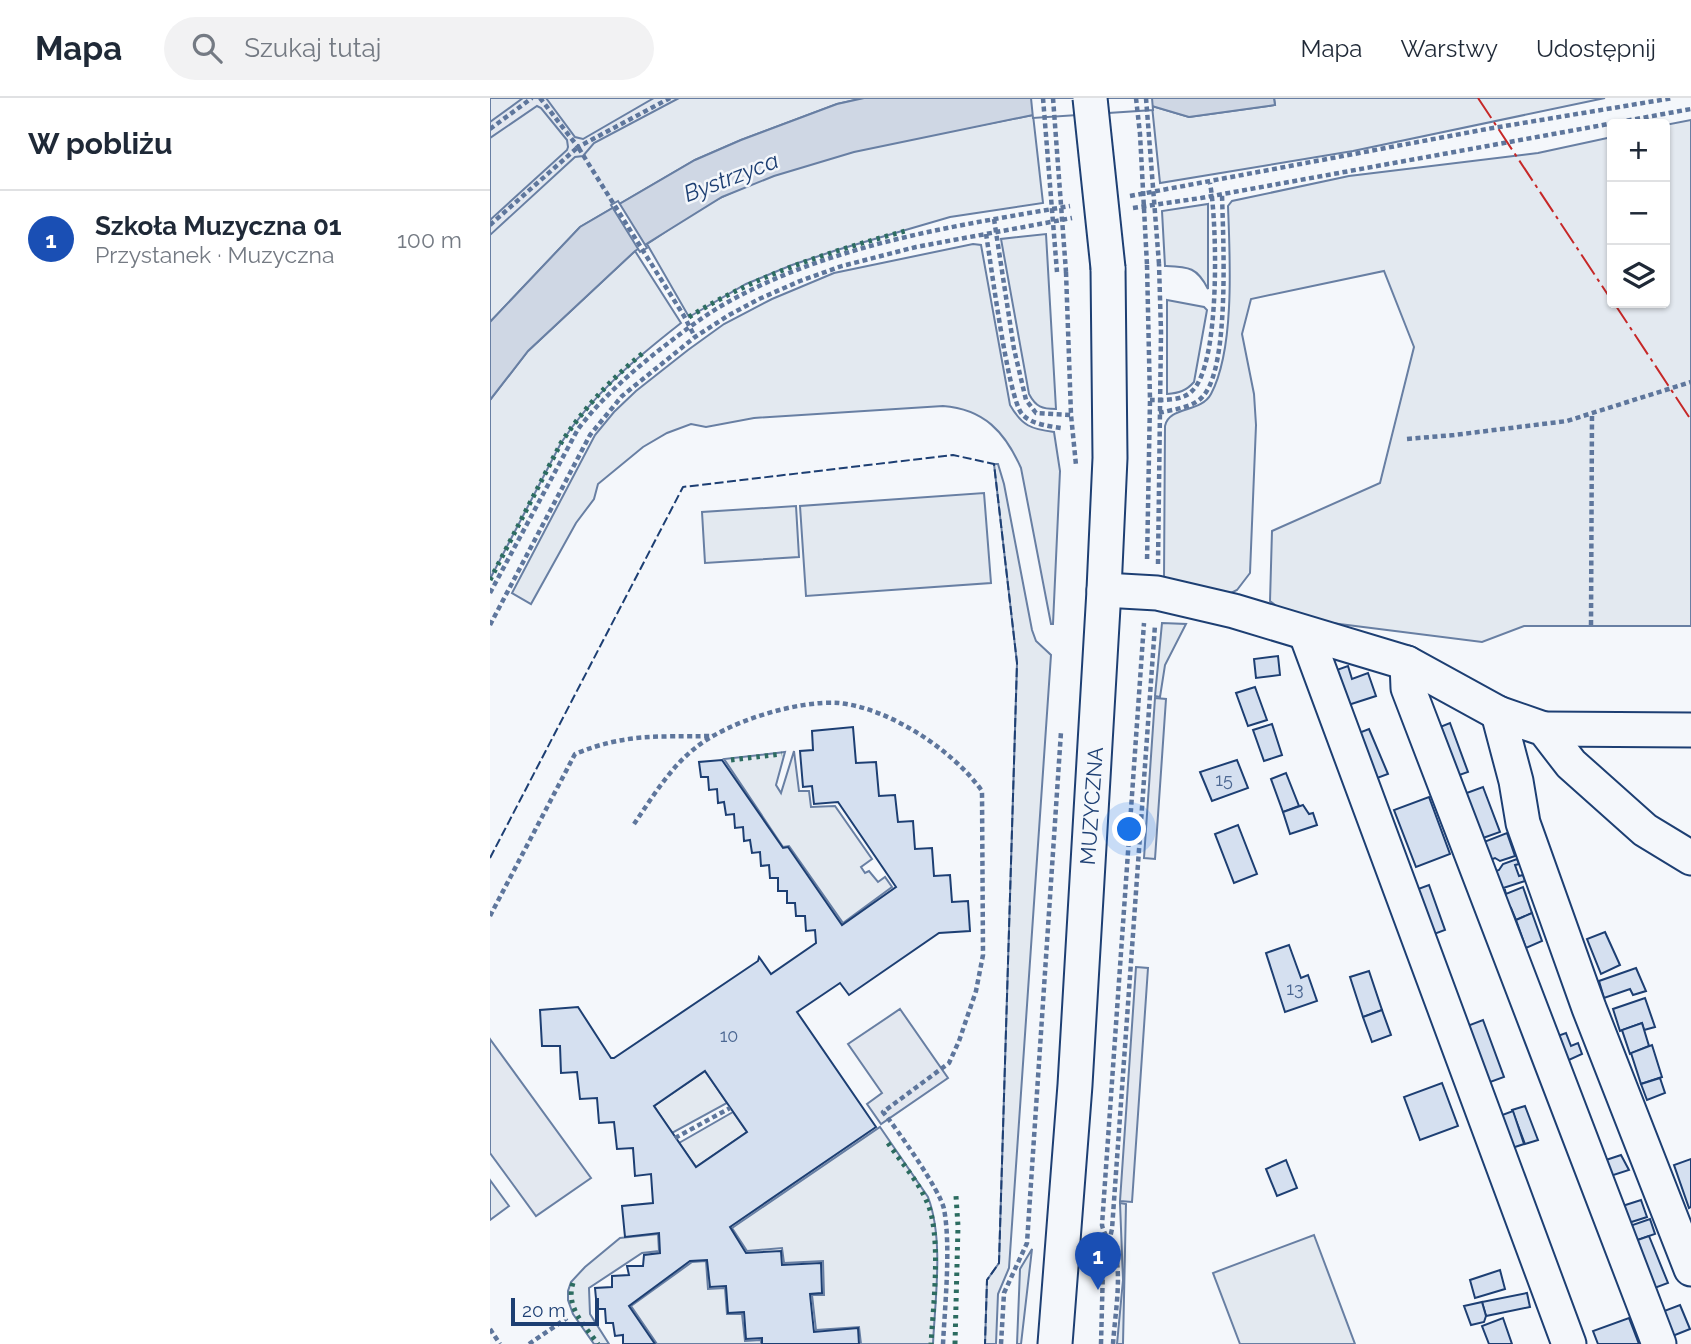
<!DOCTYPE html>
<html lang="pl">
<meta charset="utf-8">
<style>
body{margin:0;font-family:Raleway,sans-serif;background:#f2f2f3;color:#1f2937}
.controls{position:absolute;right:21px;top:21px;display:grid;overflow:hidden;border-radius:7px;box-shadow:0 2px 5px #0004}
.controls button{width:63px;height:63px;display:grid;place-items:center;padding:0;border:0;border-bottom:2px solid #e0e1e3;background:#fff;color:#1f2937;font:35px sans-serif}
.scale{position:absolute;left:21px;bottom:18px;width:88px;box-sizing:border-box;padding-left:7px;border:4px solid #1d3f73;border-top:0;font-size:19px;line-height:24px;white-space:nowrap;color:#1d3f73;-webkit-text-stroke:5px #f4f7fb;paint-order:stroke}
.you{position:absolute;left:640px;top:732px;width:24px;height:24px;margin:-18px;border:5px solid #fff;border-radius:50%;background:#1a73e8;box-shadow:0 0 0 10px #1a73e833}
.badge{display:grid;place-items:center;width:46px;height:46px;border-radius:50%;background:#ea580c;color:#fff;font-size:23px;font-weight:700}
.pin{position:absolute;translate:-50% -58px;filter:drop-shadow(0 2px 4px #0008)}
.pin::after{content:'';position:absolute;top:37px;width:24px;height:21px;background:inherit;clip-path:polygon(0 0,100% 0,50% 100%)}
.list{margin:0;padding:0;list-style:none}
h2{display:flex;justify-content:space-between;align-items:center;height:91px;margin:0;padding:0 28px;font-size:30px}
h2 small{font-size:23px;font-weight:400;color:#747a83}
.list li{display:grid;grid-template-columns:46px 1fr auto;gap:21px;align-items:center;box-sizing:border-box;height:98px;padding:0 28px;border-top:2px solid #e0e1e3}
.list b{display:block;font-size:26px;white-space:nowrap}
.list p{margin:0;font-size:23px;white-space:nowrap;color:#747a83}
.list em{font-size:23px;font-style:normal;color:#747a83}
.icon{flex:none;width:38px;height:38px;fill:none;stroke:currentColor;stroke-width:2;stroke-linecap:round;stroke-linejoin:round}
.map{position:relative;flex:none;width:1201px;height:1246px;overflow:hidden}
header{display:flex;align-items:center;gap:42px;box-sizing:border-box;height:98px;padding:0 35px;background:#fff;border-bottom:2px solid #e0e1e3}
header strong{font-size:33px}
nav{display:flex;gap:38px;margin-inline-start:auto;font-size:24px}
.search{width:490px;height:63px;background:#f2f2f3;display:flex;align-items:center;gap:18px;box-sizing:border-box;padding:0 24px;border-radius:38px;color:#747a83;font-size:26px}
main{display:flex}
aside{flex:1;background:#fff}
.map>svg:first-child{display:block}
</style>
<header>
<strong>Mapa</strong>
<div class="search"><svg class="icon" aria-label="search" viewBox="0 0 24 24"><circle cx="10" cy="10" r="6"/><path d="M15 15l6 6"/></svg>Szukaj tutaj</div>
<nav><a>Mapa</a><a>Warstwy</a><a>Udostępnij</a></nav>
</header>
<main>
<aside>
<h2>W pobliżu<small></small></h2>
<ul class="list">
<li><span class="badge" style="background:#1a4fb4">1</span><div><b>Szkoła Muzyczna 01</b><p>Przystanek · Muzyczna</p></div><em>100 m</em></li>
</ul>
</aside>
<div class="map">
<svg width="1201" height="1246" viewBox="0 0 1201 1246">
<rect width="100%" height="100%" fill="#f4f7fb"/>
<g fill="#e3e9f0" stroke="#687fa3" stroke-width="2">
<polygon points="0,0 374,0 347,6 251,42 205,62 90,129 0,224"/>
<polygon points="784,0 1115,0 863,53 670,85 662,8 699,19 785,7"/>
<path d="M543,17L553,105L460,119L347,152L302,167L256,186L199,219L157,146C182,130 207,110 234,98C330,52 440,38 543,17Z"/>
<path d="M1201,22V528H1034L992,544L802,520L780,503L782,433L890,385L924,249L894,173L761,201L752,236L764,296L766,327L760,475L747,492L737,497L674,481L675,328C679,308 711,315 721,296C745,251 740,160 738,108L742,103L859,78L1048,55L1122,39V205H1175V27Z"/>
<path d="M718,106V191C707,169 699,169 675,168L672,113Z"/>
<path d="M556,136L566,311C552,311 546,309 539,296L511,141Z"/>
<path d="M483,146L491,147L520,307C532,328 541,331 564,334L570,373L563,526H561L531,370C515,334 494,311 453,308L264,320L216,329L201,326L177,335L153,349L108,386L104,401L86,425L41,506L22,495L105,337L124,314L146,293L198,252L234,226L282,201L344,175Z"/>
<path d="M145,153L191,225C145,261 103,296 71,345L0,481V302L38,253Z"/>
<path d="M677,202L714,209L717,212L704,284C696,293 689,295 677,296Z"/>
<polygon points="504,366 508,366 514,386 542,532 546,543 561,557 519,1170 508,1196 506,1246 495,1246 497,1182 509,1165 527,565"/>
<polygon points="494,395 501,485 316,498 310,408"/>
<polygon points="306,408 309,459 215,465 212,414"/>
<polygon points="672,525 696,526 675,567 670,599 665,598"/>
<polygon points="304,653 309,693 319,693 321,709 345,708 382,761 371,769 375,775 379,773 388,784 395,779 402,789 353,825 299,748 293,749 234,661 295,654 286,687 291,695"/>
<polygon points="215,973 237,1005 182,1035 164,1008"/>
<polygon points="243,1014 257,1034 206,1069 189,1045"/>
<path d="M390,1029L438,1099C454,1141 445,1202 443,1246H371L369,1229L326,1232L322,1197H334L333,1163L294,1165L292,1150L257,1153L242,1130Z"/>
<polygon points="0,1082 19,1108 0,1122"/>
<polygon points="630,1105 636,1106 633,1246 627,1246 633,1182"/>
<polygon points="168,1136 169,1153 152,1155 99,1190 100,1216 119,1246 104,1246 83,1216 78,1202 78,1193 81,1184 95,1169 130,1140"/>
<polygon points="824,1137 865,1246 750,1246 723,1175"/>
<polygon points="542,1151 531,1246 527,1246 530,1171"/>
<polygon points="216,1163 218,1191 235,1190 237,1216 252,1216 255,1243 271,1242 271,1246 167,1246 141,1208 202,1164"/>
</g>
<g fill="#e3e8f0" stroke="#687fa3" stroke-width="2">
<polygon points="33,0 56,0 85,39 93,41 164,0 189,0 104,45 93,58 85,59 0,137 0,122 77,52 78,49 77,42 51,10 47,8 0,40 0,24"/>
<polygon points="665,600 676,601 665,761 654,760"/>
<polygon points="646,869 658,870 642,1104 630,1103"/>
<polygon points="410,911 458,980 391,1026 377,1006 392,995 358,946"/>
<polygon points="0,941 101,1080 46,1118 0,1055"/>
</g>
<polygon fill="#cfd7e4" stroke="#687fa3" stroke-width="2" points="374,0 784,0 785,7 699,19 662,8 543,17 364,54 284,78 232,99 145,153 38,253 0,302 0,224 90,129 205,62 251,42 347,6"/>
<g fill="#f4f7fb" stroke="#687fa3" stroke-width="2">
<polygon points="541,0 662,0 663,12 543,20"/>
<polygon points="128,103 157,150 150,154 121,107"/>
</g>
<g fill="#d5e0f0" stroke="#1d3f73" stroke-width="2" fill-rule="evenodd">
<polygon points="788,558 790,577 766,580 764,561"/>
<polygon points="858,568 862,581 878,575 886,598 849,610 838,575"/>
<polygon points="765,589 777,622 758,628 746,595"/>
<polygon points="960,625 978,674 958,681 940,633"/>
<polygon points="782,626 792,657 774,663 763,632"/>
<path d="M363,629L366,665L386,664L389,698L405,697L408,724L423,723L425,751L442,750L444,778L460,777L462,804L478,803L480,833L449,835L359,897L350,885L307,914L386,1029L240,1129L256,1155L291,1153L292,1167L331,1165L332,1195L320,1196L324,1234L368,1230L369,1246H272V1240L256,1241L254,1214L238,1215L236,1188L220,1189L217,1162L200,1163L139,1208L165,1246H133V1237L125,1238L123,1225H116L115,1211H107L105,1190L122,1189V1178L139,1177L137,1168H153L154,1157L170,1155L169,1135L135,1139L132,1108L163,1105L161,1076L145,1078L143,1050L127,1051L124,1024L109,1025L107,1000L90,1001L87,974L71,975L70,948H52L50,912L88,909L121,960H124L268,863L269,859L281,876L326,845L325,832L316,833L315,818H306L305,805H297V793H288V780H280L279,767L271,768L270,754L262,755L260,742L254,743L253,729L245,730L244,716L236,717L234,704L228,705L227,691L219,692L218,679H211L209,664L232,662L293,750L298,749L352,827L406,789L348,704L324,706L322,688L313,689L310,653L323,652L322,633ZM215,973L257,1034L206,1069L164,1008Z"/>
<polygon points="879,631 898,676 879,683 861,638"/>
<polygon points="747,662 758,690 722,703 710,674"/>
<polygon points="796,675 809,708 793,714 781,681"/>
<polygon points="993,689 1010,734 993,740 963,700"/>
<polygon points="939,699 960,756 926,769 904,712"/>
<polygon points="813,707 819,716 823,715 827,727 800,736 793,714"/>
<polygon points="748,727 767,776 744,785 725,736"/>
<polygon points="1017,735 1025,758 1010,763 1005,760 997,763 981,749"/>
<polygon points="1027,761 1029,766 1025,767 1029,778 1033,777 1035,783 1004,793 998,776 1009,772 1013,766"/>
<polygon points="939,787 955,832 936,839 920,794"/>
<polygon points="1033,789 1042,815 1026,822 1021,810 1007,815 1000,798 1015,792 1016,796"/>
<polygon points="1042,815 1052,843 1036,850 1026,822"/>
<polygon points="1115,834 1130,867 1111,876 1097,841"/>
<polygon points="799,847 811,880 818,877 827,903 795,914 776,855"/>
<polygon points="1146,870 1156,893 1143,897 1140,891 1114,900 1109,883"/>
<polygon points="879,873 892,912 873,919 860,879"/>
<polygon points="1155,900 1165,929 1154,932 1152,925 1130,933 1123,911"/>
<polygon points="892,912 901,937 882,944 873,919"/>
<polygon points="993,922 1014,979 992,987 972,930"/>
<polygon points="1152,925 1159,948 1140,956 1132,932"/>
<polygon points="1076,935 1081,948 1088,945 1092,956 1068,967 1059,941"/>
<polygon points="1162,947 1172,979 1151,986 1141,955"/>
<polygon points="1170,980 1175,995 1157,1002 1151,986"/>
<polygon points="952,985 968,1028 930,1042 914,999"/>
<polygon points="1035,1008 1048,1042 1035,1046 1022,1012"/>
<polygon points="1023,1013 1034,1046 1016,1052 1004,1020"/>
<polygon points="1131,1057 1139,1072 1111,1081 1107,1065"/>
<polygon points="1201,1061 1201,1109 1199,1110 1184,1067"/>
<polygon points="796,1062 807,1090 787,1098 776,1071"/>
<polygon points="1151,1102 1157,1119 1129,1128 1123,1111"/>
<polygon points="1160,1121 1165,1136 1133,1147 1128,1132"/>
<polygon points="1159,1138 1178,1185 1151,1195 1133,1147"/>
<polygon points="1010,1172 1015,1191 985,1200 980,1182"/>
<polygon points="1037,1195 1040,1209 996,1218 992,1204"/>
<polygon points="992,1204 996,1218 994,1224 981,1227 974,1208"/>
<polygon points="1190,1207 1200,1231 1170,1243 1161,1218"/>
<polygon points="1013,1220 1022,1246 999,1246 992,1228"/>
<polygon points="1139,1220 1149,1246 1108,1246 1103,1233"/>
</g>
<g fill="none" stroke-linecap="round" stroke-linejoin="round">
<g stroke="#1d3f73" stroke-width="37">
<g id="minor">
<polyline points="614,492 667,495 744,513 917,565 1008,615"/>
<polyline points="816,536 1079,1246"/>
<polyline points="917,565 918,590 1169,1246"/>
<polyline points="1054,631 1201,632"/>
<polyline points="1201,760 1155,732 1081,666 1054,631 1008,615 1026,683 1033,725 1099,910 1201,1171"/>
<polyline points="565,1246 585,987 614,492 620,360 618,170"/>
</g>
</g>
<g stroke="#5e769c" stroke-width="4.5" stroke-dasharray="5 3.5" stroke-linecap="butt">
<polyline points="50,0 88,49 180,0"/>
<polyline points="0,31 42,0"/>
<polyline points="640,98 997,31 1183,0"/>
<polyline points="643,110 711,100 1201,11"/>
<polyline points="504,121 524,251 536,302 546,315 581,317"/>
<polyline points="0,127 88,49 194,218 205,239"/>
<path d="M496,136C501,165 518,300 532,316C541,326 558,328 571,330"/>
<polyline points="657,167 660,302 657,464"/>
<polyline points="576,174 581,317 586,367"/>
<path d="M660,302C672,302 693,303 702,293C731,266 727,123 720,85"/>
<path d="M669,315C684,311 704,310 714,297C740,265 733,139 732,96"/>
<polyline points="917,341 964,337 1077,323 1201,284"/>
<polyline points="668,466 671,234 669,166"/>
<path d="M0,495L88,331C111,301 138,277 168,253C190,236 213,218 238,204C342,146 464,128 580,108"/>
<polyline points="0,527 100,337 132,298 205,239 239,217 269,201 310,183 352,168 426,149 582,120"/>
<polyline points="1101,527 1102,315"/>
<path d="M144,726C162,700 179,671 204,651C236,624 307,602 349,605C399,610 463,652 492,693L493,857L486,893L469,943L459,965L393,1014C407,1031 450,1092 454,1111C461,1148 455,1206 453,1246"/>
<path d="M0,818L85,656C136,635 168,639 221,638"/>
<polyline points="185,1040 240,1010"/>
<polyline points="0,1231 10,1246"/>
<polyline points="39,1246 77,1220"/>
<polyline points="511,1246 514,1195 537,1145 571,634"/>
<polyline points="611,1246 613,1170 622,1131 665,527"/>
<path d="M623,1246C625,1217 631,1185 626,1157C624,1147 614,1138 612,1127L654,525"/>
</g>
<use href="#minor" stroke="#f4f7fb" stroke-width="33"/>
<g stroke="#1d3f73" stroke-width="37" stroke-linecap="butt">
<polyline id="minor-bridge" points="600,0 618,170"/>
</g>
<g stroke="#5e769c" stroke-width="4.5" stroke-dasharray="5 3.5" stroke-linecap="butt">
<polyline points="553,0 567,174"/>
<polyline points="563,0 576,174"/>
<polyline points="646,0 650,36 657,167"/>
<polyline points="656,0 669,166"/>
</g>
<use href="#minor-bridge" stroke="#f4f7fb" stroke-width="33"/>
<g stroke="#2c6c60" stroke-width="5" stroke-dasharray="3.5 5" stroke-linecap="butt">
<path d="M199,219C268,176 341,153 419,132"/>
<path d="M0,482L71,345C93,311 121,281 153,255"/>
<polyline points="241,662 292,656"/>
<path d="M398,1045C411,1064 428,1083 437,1104C452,1137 443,1209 441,1246"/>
<path d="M83,1185C75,1209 95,1228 108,1246"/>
<polyline points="465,1246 468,1128 466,1098"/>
</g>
<polyline stroke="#1d3f73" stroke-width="2" stroke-dasharray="9 3.5" stroke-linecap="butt" points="0,760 193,389 463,357 504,366 527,565 509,1165 497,1182 495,1246"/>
<g stroke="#c62828" stroke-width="2" stroke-dasharray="24 5 3.5 5" stroke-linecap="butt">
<polyline points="988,0 1122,203"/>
<polyline points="1124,205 1201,322"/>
</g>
</g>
<g text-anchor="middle" stroke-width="5" stroke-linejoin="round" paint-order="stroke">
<g font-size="18" fill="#4b6792">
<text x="734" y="688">15</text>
<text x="805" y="897">13</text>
<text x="239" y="944">10</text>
</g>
<g font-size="21" fill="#1d3f73" stroke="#f4f7fb">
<text transform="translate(602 708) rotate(-86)" y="7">MUZYCZNA</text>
</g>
<g font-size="23" font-style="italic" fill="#1d3f73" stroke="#f4f7fb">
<text transform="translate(241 79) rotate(-21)" y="8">Bystrzyca</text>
</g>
</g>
</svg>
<div class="controls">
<button>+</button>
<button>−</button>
<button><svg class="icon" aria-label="layers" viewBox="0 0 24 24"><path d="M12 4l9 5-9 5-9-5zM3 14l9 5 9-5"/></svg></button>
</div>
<div class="scale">20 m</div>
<div class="you"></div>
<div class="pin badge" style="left:608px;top:1192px;background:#1a4fb4">1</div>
</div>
</main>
